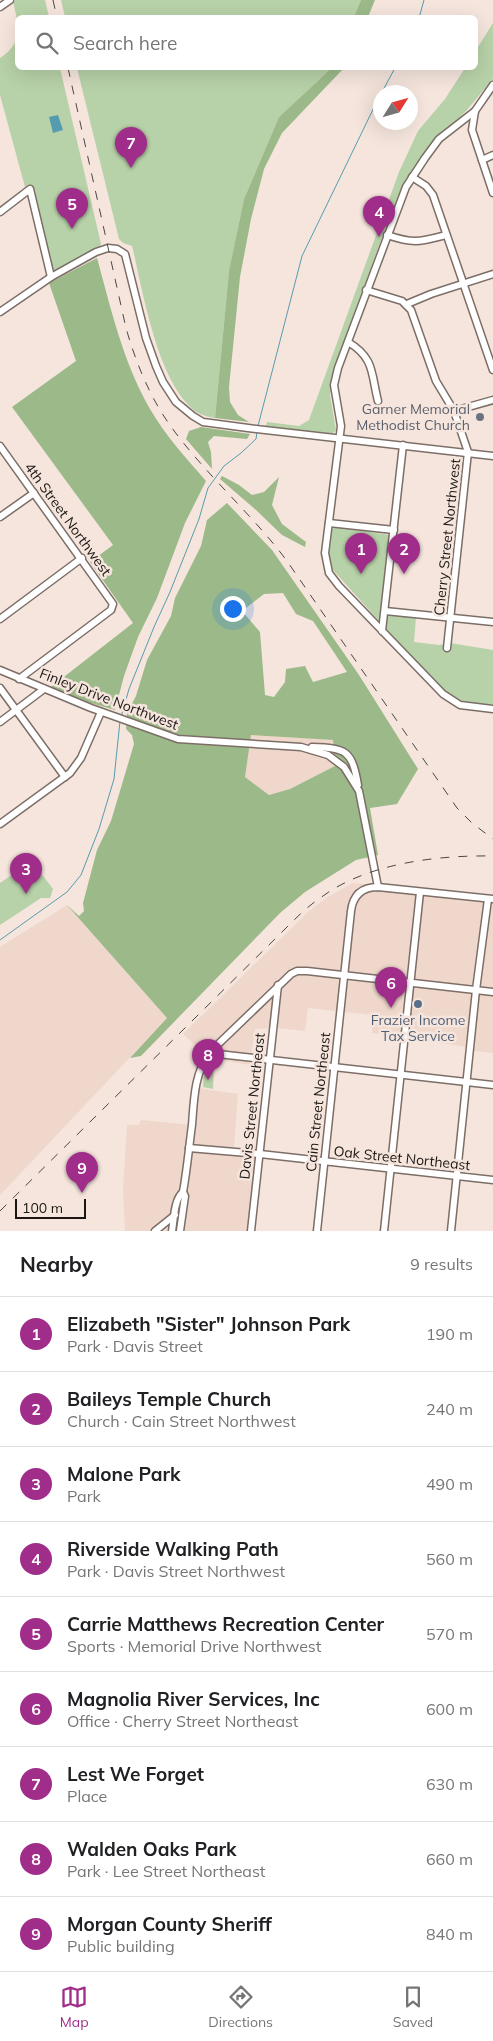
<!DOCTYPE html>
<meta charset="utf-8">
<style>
body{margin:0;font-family:Mulish,sans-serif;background:#f2f2f2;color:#202124}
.compass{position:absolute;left:373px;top:85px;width:45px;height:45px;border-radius:50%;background:#fff;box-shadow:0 5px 20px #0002;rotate:53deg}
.scale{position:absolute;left:15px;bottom:12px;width:71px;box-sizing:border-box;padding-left:5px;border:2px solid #1b1613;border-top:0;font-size:14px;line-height:18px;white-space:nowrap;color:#1b1613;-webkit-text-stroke:4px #f5e5dd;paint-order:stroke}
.you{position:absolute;left:232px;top:608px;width:18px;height:18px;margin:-12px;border:4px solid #fff;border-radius:50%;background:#1a73e8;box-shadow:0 0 0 8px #1a73e833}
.badge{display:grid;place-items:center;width:32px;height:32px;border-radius:50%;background:#a02d89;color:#fff;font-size:16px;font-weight:700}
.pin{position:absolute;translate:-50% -41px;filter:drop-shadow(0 1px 2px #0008)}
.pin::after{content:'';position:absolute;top:26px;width:18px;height:15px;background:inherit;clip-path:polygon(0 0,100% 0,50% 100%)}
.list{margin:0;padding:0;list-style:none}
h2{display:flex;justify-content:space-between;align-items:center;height:65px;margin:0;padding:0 20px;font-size:21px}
h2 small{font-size:16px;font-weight:400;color:#757577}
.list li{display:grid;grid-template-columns:32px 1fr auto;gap:15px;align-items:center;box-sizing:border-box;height:75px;padding:0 20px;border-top:1px solid #e0e0e0}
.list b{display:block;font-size:19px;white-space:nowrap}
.list p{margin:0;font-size:16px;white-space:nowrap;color:#757577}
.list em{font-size:16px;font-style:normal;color:#757577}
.icon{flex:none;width:28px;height:28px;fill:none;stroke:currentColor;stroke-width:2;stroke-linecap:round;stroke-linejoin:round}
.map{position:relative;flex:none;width:493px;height:1231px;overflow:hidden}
.search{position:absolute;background:#fff;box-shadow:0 5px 20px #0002;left:15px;right:15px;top:15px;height:55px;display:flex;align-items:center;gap:12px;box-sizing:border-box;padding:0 18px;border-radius:8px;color:#757577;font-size:19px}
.sheet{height:740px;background:#fff}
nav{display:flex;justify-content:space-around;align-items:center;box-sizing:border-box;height:70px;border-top:1px solid #e0e0e0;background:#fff;font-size:14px;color:#757577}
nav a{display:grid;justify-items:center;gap:2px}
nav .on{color:#a02d89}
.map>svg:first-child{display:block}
</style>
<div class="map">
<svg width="493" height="1231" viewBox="0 0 493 1231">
<rect width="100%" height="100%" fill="#f5e5dd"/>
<g fill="#efd7cb">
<polygon points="250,735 333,740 335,766 290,789 269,795 245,777"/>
<polygon points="353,883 493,897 493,1053 474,1051 466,1047 408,1037 372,1033 373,1015 308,1008 305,1031 276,1028 255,1029 250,1065 208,1058 183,1034 309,911 326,898"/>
<polygon points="67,905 167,1018 0,1195 0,947"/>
<polygon points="197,1088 238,1094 234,1147 262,1150 253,1231 125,1231 123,1190 127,1125 139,1125 141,1120 193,1125"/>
</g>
<g fill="#b7d1a8">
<path d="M16,0H45L49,17L18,18V68H60L101,244L99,248L55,271H52L32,186L25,187L0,95V58C23,44 19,25 13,2Z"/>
<polygon points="61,0 361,0 354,18 65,17"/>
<polygon points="493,23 493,79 466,111 428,149 407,177 391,213 333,371 330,395 336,430 332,434 329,434 266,426 267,422 299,426 309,420 399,172 418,131 445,99 465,68 476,68 476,50"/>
<path d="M77,68H331L318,82L279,117L244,199L229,272L215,418C210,417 204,416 200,414C158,390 143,290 132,246L123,243L119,239Z"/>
<polygon points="336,527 390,535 381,619 379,621 333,570 329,554 332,529"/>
<polygon points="387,614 416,617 414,642 439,645 450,643 493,650 493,706 462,702 450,698 385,629"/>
<polygon points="32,861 53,889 50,898 41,898 0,925 0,883"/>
<polygon points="208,1066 214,1066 213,1089 203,1087 204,1073"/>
</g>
<g fill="#9cba89" fill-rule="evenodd">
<polygon points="361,0 375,0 368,17 354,17"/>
<polygon points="331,68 344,68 282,133 264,169 251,219 240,277 229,387 230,402 238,415 249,422 215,418 229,271 244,199 279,117 317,82"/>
<path d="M97,258C111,309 123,362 150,409C165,435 186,458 206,481L185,523L157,598L138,637L124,676L115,710L87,702L51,687L133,623L90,562L113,545L12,407L76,361L49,283Z"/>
<polygon points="201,427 250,434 247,439 214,436 208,442 211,452 212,469 186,439 189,431"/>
<polygon points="222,476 239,485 252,495 264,492 279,477 272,505 282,524 306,542 305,547 282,535 256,510 220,479"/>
<path d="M227,503L272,550L359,675L418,769L397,804L370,808L378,855L356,860L305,892L280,913L141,1056L130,1058L167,1018L67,905L79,916L84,911L83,903L97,850L111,821L134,744L132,735L126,729L127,713L136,696L147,660L171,616L175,598L201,546L207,520ZM283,593L296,614L313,621L347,672L313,682L305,666L286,669L285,682L274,697L265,695L260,632L242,611L264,594ZM251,735L333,740L335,766L290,789L269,795L245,777Z"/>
</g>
<polygon fill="#569cb0" points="58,115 63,130 53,133 49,117"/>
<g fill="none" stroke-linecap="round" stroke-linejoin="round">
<g stroke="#569cb0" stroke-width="1">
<polyline points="419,18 424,0"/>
<polyline points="382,92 395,68"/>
<polyline points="258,426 302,256 380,95"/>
<polyline points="121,717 129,689 154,627 170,592 199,519 208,488 224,466 241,453 256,439 257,432"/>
<polyline points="0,940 67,892 81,875 99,829 114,779 120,721"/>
</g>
<g stroke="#7c6e67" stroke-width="9">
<g id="minor">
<polyline points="0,7 10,0"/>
<polyline points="493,85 475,111 439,139 425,158 406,187 338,368 334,385 341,426 325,553 329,573 339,586 443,694 460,705 493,709"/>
<polyline points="475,111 472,130 493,193"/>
<polyline points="482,160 493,155"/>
<polyline points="412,177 426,186 433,195 493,370"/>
<polyline points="0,212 30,189 51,277"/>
<path d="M387,235C414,244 419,242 446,235"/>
<polyline points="366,290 402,301 411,310 436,381 454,411 468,452 447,648"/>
<polyline points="407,304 431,294 493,274"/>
<polyline points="0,312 51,277 96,252 108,248 117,249 125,254 146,338 156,366 163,382 176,402 193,416 203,422 248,428 493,456"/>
<path d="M348,342C375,358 371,374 378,401"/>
<polyline points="454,411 493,400"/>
<polyline points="0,446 113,604 111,610 19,679"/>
<polyline points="0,517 34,493"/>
<polyline points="329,523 394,530"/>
<polyline points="385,611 493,622"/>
<polyline points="0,619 82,558"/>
<polyline points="382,631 403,445"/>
<polyline points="0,670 91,708 178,739 301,747 328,755 344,767 359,791 378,887"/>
<polyline points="0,688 65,777"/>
<polyline points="0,722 44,689"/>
<path d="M312,747C346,748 352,750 358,785"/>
<polyline points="0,824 70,773 81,758 101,712"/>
<polyline points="209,1053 493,1085"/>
<polyline points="189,1148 260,1154 493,1180"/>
<polyline points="155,1231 175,1215"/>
<path d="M172,1231C174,1220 174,1199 183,1192C187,1170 189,1147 192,1125C194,1100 194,1075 209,1053L291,974L297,971H307L493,992"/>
<polyline points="180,1231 185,1196 183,1192"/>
<polyline points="251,1231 278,985"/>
<path d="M317,1231L351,911C353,895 362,887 378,887L493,899"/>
<polyline points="384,1231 420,892"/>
<polyline points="451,1231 476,990 488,899"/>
</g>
</g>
<use href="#minor" stroke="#fff" stroke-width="6"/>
<g stroke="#4d4642" stroke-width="1" stroke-dasharray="9 9" stroke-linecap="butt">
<polyline points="53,0 57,18"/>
<path d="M68,68L126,328C136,363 150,398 172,428C207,476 252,514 287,561L457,808L472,823L493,839"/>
<path d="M0,1211L285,929C297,917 309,905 323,896C368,863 439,855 493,856"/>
</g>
</g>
<circle fill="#6b7280" stroke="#f5e5dd" stroke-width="2" cx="480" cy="417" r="5"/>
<circle fill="#5c6f8a" stroke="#f5e5dd" stroke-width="2" cx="418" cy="1004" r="5"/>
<g text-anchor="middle" stroke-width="5" stroke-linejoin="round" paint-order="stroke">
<g font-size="14" fill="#5b616d" stroke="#f5e5dd" text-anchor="end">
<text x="470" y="414">Garner Memorial<tspan x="470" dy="16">Methodist Church</tspan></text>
</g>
<g font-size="14" fill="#1b1613" stroke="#f5e5dd">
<text transform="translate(68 519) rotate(54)" y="5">4th Street Northwest</text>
<text transform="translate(447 537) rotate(-84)" y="5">Cherry Street Northwest</text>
<text transform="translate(109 699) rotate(21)" y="5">Finley Drive Northwest</text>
<text transform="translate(318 1102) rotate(-84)" y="5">Cain Street Northeast</text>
<text transform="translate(252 1106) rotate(-84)" y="5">Davis Street Northeast</text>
<text transform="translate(402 1158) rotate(6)" y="5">Oak Street Northeast</text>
</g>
<g font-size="14" fill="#4e5e75" stroke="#f5e5dd">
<text x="418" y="1025">Frazier Income<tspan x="418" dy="16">Tax Service</tspan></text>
</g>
</g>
</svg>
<svg class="compass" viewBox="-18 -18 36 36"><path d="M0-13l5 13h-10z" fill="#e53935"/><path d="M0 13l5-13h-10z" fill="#757577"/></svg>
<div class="scale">100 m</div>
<div class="you"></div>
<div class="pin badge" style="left:361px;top:574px">1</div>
<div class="pin badge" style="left:404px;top:574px">2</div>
<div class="pin badge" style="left:26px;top:894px">3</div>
<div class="pin badge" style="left:379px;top:237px">4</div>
<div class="pin badge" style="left:72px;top:229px">5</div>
<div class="pin badge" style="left:391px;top:1008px">6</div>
<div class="pin badge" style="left:131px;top:168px">7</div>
<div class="pin badge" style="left:208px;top:1080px">8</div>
<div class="pin badge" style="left:82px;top:1193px">9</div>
<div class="search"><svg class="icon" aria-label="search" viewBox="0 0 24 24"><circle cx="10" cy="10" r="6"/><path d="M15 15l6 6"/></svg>Search here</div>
</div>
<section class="sheet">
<h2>Nearby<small>9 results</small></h2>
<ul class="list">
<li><span class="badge">1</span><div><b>Elizabeth &quot;Sister&quot; Johnson Park</b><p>Park · Davis Street</p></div><em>190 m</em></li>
<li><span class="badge">2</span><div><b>Baileys Temple Church</b><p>Church · Cain Street Northwest</p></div><em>240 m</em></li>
<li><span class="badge">3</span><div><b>Malone Park</b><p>Park</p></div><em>490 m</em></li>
<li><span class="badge">4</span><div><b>Riverside Walking Path</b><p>Park · Davis Street Northwest</p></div><em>560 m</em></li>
<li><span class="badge">5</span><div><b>Carrie Matthews Recreation Center</b><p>Sports · Memorial Drive Northwest</p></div><em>570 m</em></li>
<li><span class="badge">6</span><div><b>Magnolia River Services, Inc</b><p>Office · Cherry Street Northeast</p></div><em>600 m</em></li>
<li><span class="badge">7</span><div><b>Lest We Forget</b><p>Place</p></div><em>630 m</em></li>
<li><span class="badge">8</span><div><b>Walden Oaks Park</b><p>Park · Lee Street Northeast</p></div><em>660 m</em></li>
<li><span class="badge">9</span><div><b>Morgan County Sheriff</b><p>Public building</p></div><em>840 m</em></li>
</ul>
</section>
<nav>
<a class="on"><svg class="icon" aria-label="map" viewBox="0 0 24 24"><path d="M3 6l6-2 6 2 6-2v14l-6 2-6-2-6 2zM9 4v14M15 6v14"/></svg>Map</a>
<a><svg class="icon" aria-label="directions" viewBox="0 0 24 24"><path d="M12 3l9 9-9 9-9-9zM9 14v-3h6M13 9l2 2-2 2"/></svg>Directions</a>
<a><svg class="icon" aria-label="saved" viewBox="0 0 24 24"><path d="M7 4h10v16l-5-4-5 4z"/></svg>Saved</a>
</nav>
